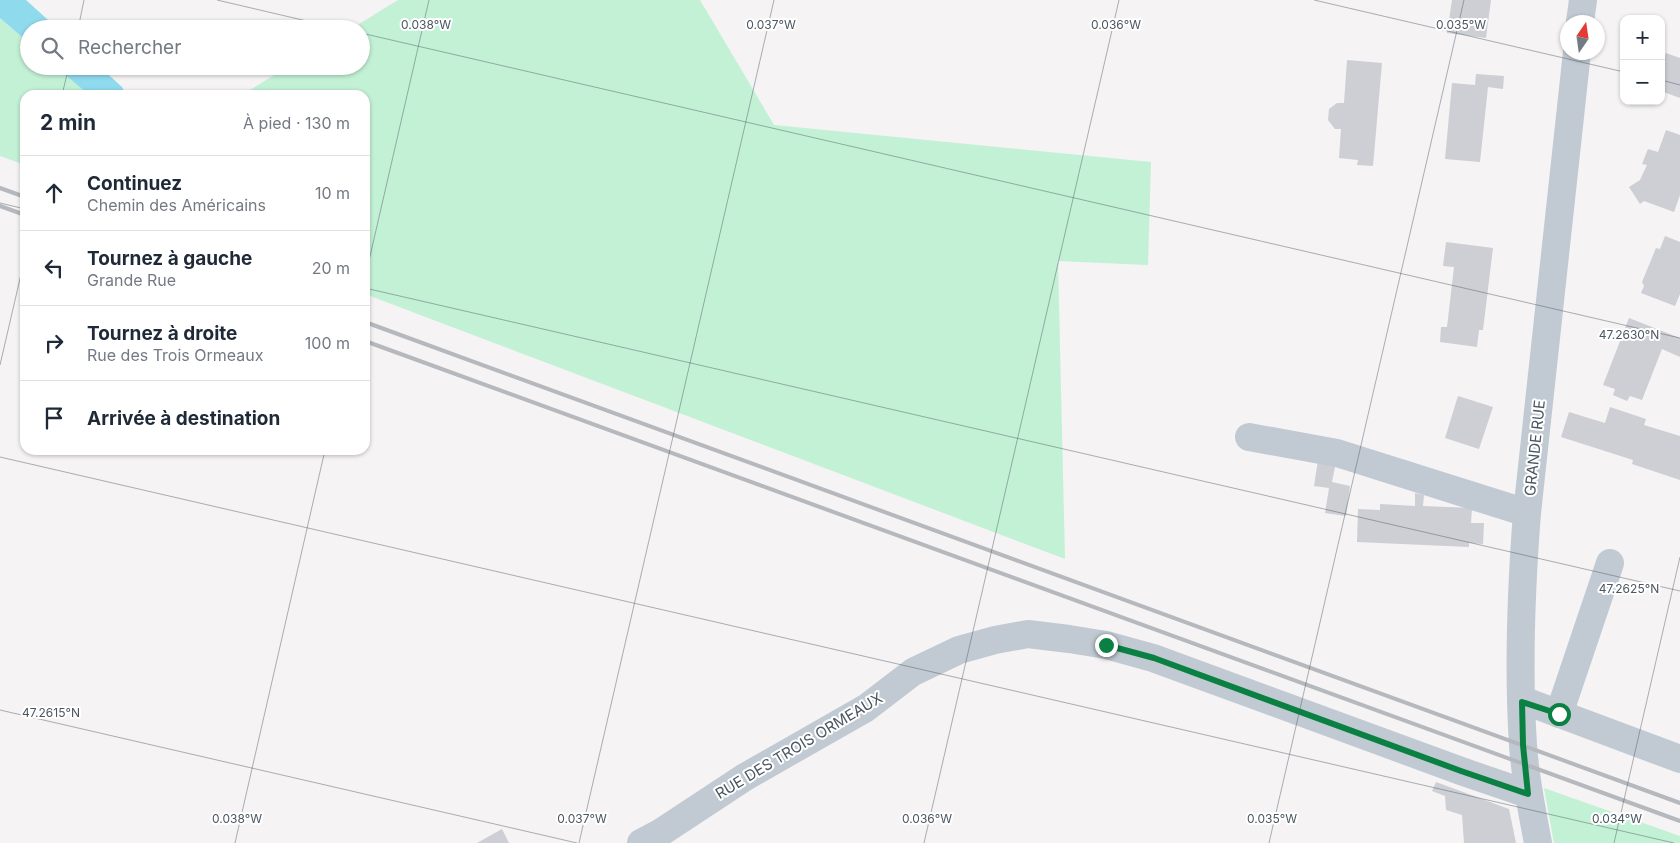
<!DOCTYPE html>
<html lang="fr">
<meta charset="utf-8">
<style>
body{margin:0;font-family:Inter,sans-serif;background:#f6f6f7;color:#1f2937}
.controls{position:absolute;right:15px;top:15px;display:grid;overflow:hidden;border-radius:10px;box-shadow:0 1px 4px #0004}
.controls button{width:45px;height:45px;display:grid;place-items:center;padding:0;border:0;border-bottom:1px solid #e0e1e3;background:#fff;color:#1f2937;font:25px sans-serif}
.compass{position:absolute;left:1560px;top:15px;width:45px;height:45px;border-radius:50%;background:#fff;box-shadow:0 1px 4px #0004;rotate:13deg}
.stop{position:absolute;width:15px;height:15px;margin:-11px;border:4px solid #0b8043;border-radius:50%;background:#fff}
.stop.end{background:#0b8043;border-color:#fff;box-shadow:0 1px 5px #0008}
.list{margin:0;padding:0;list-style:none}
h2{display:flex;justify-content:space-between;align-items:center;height:65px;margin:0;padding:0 20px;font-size:21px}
h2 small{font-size:16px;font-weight:400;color:#747a83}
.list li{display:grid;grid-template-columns:32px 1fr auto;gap:15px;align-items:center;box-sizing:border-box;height:75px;padding:0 20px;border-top:1px solid #e0e1e3}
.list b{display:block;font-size:19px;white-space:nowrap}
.list p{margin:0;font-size:16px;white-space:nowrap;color:#747a83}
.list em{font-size:16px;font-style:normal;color:#747a83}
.icon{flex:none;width:28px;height:28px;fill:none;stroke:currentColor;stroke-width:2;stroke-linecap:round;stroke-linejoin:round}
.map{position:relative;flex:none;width:1680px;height:843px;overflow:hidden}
.search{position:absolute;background:#fff;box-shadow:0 1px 4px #0004;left:20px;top:20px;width:350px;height:55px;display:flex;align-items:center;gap:12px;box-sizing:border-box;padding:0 18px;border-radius:28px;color:#747a83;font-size:19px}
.panel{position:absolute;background:#fff;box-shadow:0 1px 4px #0004;left:20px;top:90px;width:350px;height:365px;border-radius:15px}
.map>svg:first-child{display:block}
</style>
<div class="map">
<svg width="1680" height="843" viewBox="0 0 1680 843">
<rect width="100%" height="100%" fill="#f5f3f3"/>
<g fill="#c3f1d5">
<polygon points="398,0 700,0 774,125 1151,162 1148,265 1058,261 1065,559 365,294 365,95 242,95 289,66 361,66 361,29 351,29"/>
<polygon points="0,18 29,43 29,66 55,66 89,95 25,95 25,165 0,156"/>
<polygon points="1544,788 1680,836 1680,843 1554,843"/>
</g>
<g fill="#90daee">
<polygon points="0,0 26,0 58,29 29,29 29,43 0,18"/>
<polygon points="55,66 99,66 122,87 126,95 89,95"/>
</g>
<g fill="#cdcfd5">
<polygon points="1452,0 1491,0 1486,38 1447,33"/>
<polygon points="1666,53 1680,58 1680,98 1661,91 1661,67"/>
<polygon points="1347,60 1382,63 1373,166 1357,165 1358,160 1339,158 1341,129 1335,129 1328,120 1329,109 1337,103 1344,103"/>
<polygon points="1476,74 1504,76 1503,89 1488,87 1480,162 1445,159 1452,83 1475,85"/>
<polygon points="1666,130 1680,135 1680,195 1674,212 1644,201 1640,204 1629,187 1640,180 1647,165 1642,164 1648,149 1658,152"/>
<polygon points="1665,236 1680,242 1680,294 1675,306 1641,293 1644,286 1642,282 1656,248 1660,249"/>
<polygon points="1446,242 1493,248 1483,330 1479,330 1477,347 1440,342 1441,327 1447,327 1454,267 1443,266"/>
<polygon points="1629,318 1680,338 1680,357 1662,349 1642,400 1630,396 1627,401 1613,395 1615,389 1603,385"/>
<polygon points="1458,396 1493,407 1479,449 1445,438"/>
<polygon points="1610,407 1646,419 1644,425 1680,436 1680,480 1632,464 1633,460 1561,437 1569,412 1605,423"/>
<polygon points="1318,460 1336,462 1332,482 1350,486 1346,516 1325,513 1329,488 1314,486"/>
<polygon points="1415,493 1424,495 1423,506 1472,508 1471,523 1484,523 1483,544 1469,543 1469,547 1357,542 1358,509 1380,510 1380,504 1415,506"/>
<polygon points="1436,782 1509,809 1516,843 1464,843 1462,815 1446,810 1445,796 1432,791"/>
<polygon points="502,829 509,843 477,843"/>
</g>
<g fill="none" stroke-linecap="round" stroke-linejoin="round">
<g stroke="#c1cad2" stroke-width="28">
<polyline points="1580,22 1583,0"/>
<polyline points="1249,437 1337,453 1527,513"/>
<polyline points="1522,701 1533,704 1680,759"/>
<polyline points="1559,714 1610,563"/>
<polyline points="641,843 660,833 745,777 866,708 913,672 959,650 995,640 1028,634 1069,639 1106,645 1153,658 1461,771 1528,794"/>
<path d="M1538,843C1532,811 1525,778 1523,745C1518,668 1521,590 1527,513L1577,52"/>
</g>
<g stroke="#b5b8bd" stroke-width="4">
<polyline points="0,188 25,197"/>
<polyline points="0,206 25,215"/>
<polyline points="365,322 1680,803"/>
<polyline points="365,341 1680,821"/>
</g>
</g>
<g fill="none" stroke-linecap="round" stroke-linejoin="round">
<polyline stroke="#0b8043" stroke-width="6" points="1106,645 1154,658 1461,771 1528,794 1523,745 1522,702 1559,714"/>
</g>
<path fill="none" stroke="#4a5661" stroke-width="1" stroke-opacity="0.45" d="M217,0L341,29M1314,0L1624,72M78,29L84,0M361,33L1680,338M1661,80L1680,85M62,95L69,66M0,203L25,209M365,278L429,0M365,288L1680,591M0,365L25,257M0,457L1674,843M0,710L577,843M235,843L325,450M579,843L774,0M924,843L1119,0M1269,843L1464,0M1614,843L1680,557"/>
<g text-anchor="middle" stroke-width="4" stroke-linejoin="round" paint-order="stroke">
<g font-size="15" fill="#4a5661" stroke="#fff">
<text transform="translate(1535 448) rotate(-84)" y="5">GRANDE RUE</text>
<text transform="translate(799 746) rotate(-31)" y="5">RUE DES TROIS ORMEAUX</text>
</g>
</g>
<g font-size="12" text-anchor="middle" fill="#4a5661" stroke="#fff" stroke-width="4" stroke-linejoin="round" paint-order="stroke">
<text x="426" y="29">0.038°W</text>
<text x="771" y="29">0.037°W</text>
<text x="1116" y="29">0.036°W</text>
<text x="1461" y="29">0.035°W</text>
<text x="1629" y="339">47.2630°N</text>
<text x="1629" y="593">47.2625°N</text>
<text x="51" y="717">47.2615°N</text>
<text x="237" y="823">0.038°W</text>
<text x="582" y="823">0.037°W</text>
<text x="927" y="823">0.036°W</text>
<text x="1272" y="823">0.035°W</text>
<text x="1617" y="823">0.034°W</text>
</g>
</svg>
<div class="controls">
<button>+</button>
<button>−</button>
</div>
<svg class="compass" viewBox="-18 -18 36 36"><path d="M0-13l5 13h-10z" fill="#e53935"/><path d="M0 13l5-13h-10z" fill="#747a83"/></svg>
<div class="stop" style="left:1559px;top:714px"></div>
<div class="stop end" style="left:1106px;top:645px"></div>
<div class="search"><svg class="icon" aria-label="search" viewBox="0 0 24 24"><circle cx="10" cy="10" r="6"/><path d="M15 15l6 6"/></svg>Rechercher</div>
<section class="panel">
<h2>2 min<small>À pied · 130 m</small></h2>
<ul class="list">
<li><svg class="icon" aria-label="ahead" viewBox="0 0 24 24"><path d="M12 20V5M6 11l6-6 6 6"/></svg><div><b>Continuez</b><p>Chemin des Américains</p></div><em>10 m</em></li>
<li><svg class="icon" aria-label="left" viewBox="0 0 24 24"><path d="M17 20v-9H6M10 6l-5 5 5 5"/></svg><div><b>Tournez à gauche</b><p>Grande Rue</p></div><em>20 m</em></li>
<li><svg class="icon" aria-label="right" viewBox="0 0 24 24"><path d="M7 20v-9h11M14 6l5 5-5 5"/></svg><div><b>Tournez à droite</b><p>Rue des Trois Ormeaux</p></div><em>100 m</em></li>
<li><svg class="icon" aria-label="arrive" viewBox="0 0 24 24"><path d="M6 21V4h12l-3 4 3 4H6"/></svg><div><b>Arrivée à destination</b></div></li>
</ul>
</section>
</div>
